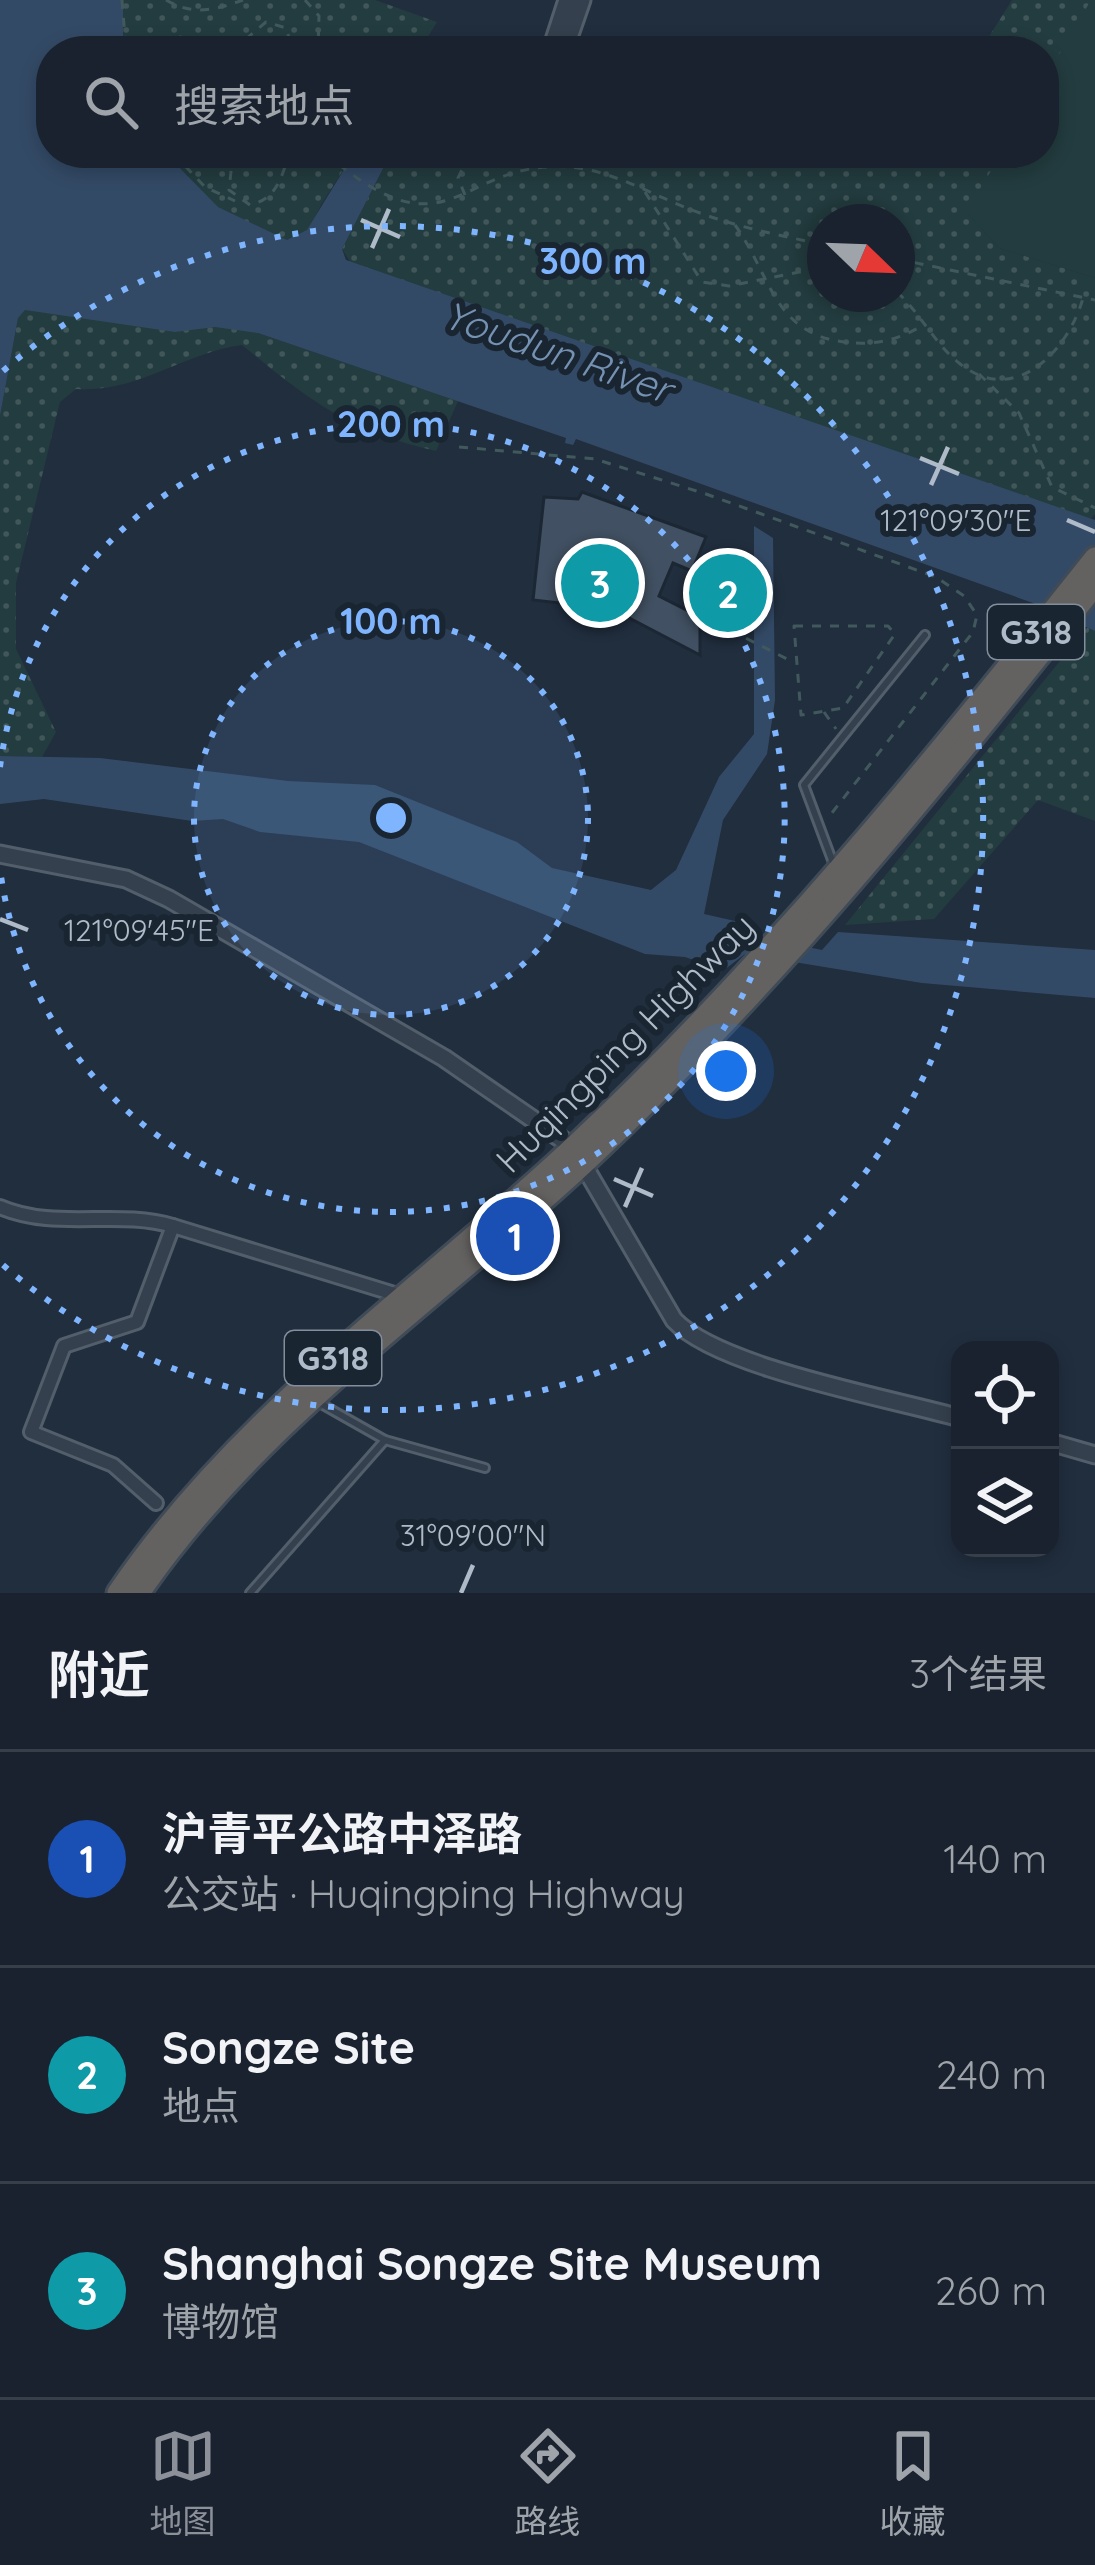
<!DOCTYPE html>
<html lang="zh">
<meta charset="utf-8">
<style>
body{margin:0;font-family:Quicksand,"Noto Sans SC",sans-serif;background:#222a36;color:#f1f3f6}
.controls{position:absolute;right:36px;bottom:36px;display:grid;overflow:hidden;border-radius:24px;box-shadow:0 6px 18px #0003}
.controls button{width:108px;height:108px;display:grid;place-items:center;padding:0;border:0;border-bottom:3px solid #373f4a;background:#19222e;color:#f1f3f6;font:60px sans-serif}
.compass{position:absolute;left:807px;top:204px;width:108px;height:108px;border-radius:50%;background:#19222e;box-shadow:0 6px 18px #0003;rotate:113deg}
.you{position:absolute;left:726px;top:1071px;width:42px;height:42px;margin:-30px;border:9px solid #fff;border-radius:50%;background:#1a73e8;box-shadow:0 0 0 18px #1a73e833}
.badge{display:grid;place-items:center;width:78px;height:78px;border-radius:50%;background:#8c9099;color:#fff;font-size:39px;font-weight:700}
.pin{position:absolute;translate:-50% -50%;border:6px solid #fff;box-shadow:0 3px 12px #0006}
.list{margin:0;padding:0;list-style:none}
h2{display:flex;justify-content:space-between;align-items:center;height:156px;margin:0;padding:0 48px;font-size:51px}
h2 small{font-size:39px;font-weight:400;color:#9fa4aa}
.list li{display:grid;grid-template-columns:78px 1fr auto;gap:36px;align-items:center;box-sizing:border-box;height:216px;padding:0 48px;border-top:3px solid #373f4a}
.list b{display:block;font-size:45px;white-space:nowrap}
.list p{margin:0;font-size:39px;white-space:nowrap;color:#9fa4aa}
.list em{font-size:39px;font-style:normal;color:#9fa4aa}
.icon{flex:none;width:66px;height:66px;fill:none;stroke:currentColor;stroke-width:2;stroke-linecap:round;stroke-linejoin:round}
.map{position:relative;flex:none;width:1095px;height:1593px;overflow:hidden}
.search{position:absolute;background:#19222e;box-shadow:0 6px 18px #0003;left:36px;right:36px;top:36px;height:132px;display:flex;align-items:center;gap:30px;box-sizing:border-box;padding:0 42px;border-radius:48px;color:#9fa4aa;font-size:45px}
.sheet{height:804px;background:#19222e}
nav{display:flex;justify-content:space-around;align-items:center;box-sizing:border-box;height:168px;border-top:3px solid #373f4a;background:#19222e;font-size:33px;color:#9fa4aa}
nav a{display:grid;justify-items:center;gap:6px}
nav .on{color:#8c9099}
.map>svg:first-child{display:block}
</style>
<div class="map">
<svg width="1095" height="1593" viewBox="0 0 1095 1593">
<defs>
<pattern id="park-dots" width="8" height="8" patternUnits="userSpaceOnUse" patternTransform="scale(3)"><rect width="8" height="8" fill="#233c3f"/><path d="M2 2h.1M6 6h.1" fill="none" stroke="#405659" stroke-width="1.8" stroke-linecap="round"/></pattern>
</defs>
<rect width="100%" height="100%" fill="#212e3e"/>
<polygon fill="#233c3f" points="1088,0 1095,0 1095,278 999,248 966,212 1000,153 1044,153 1044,77"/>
<g fill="url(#park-dots)" fill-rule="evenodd">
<path d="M0,0H375L437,22L419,51H51V153H354L321,205L258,333L458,401L436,451C348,431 310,401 242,345C182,353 139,393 76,389L60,402L16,583V649L56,732L42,757L0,756V416L18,318Z"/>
<polygon points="1012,0 1091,0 1044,80 1044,51 980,51"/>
<path d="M391,153H803L846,166L911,153H1001L967,213L999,248L1095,278V514L1091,519L351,263L342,249ZM825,222H897V294H825Z"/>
<polygon points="1095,618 1095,821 1038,800 934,919 845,925"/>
</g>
<g fill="#334a66">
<polygon points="0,0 123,0 123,51 51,51 51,153 165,153 218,207 287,240 307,230 354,153 391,153 342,249 346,260 1095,520 1095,631 1033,603 576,439 573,445 565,443 566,438 258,333 215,327 175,332 25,310 18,318 0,416"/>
<polygon points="754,526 773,538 775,700 767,754 723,820 704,914 757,926 760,937 822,950 838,932 1095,950 1095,998 922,983 745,954 724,970 685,957 645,954 359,842 260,832 223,819 192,821 44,799 0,804 0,756 100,758 288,781 375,785 517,842 552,868 651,890 676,870 719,777 754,734"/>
</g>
<polygon fill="#415062" stroke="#1c2734" stroke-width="3" points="582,492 706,537 692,571 673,563 659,596 700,617 700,655 591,598 586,606 533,600 544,497 578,499"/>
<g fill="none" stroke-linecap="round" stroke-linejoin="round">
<g stroke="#535e6b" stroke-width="12">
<g id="service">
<polyline points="835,868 804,785 925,635"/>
<polyline points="316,1401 385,1440 485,1468"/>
<polyline points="250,1593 385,1440"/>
</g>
</g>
<g stroke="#535e6b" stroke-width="18">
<g id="minor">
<path d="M0,1207C55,1231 118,1209 173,1226"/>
<polyline points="156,1503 113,1465 31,1432 64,1346 137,1322 173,1226 401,1296"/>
</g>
</g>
<g stroke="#535e6b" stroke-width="21">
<g id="tertiary">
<polyline points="552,46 567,0"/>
<polyline points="565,49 582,0"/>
<path d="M0,854L126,879L169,899L444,1058L573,1147L674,1320C719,1368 890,1398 960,1418"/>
<polyline points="1050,1442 1095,1455"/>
</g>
</g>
<g stroke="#404b58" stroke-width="27">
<g id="trunk">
<path d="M118,1593C240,1413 422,1290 578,1143C768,964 933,762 1095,558"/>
<path d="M139,1593C256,1422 433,1303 583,1164C771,989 935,787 1095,585"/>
</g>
</g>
<g stroke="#41595c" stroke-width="3" stroke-dasharray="9 9" stroke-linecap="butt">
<polyline points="122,0 126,51"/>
<path d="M166,0C193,16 215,10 243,0"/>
<polyline points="305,0 319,16 318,51"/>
<polyline points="160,51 180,37 190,39 197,51"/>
<polyline points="232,51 266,22 286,28 293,51"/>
<polyline points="173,153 205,187 235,201"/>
<path d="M233,153L229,190L250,205C276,199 282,178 289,153"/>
<polyline points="278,153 285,160"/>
<path d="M325,153C453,263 456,159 570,167C616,171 657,198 700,213C741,228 783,236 825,245"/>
<polyline points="645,192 702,282 729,286 825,267"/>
<polyline points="465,195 458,178 470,153"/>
<path d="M735,225C771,275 773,333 844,342C875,346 899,340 925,324"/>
<polyline points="897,259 1095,300"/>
<path d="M897,292C920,313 935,344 959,363C1015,409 1069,349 1083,298"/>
<polyline points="979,374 1019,413 1052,487 1095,508"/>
<polyline points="459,447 595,459 706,494 936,577 964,596 977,615 973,632 828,818"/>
<polyline points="714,622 793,662"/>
<polygon points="794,626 888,626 895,634 843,708 801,715"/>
<polyline points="824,712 836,729"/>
</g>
<use href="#service" stroke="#35404e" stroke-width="6"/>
<use href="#minor" stroke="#35404e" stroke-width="12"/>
<use href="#tertiary" stroke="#35404e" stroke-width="15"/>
<use href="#trunk" stroke="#646260" stroke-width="21"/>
</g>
<path fill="none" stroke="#b0bbc9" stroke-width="4.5" d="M361,220L400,237M372,248L389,209M920,458L959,474M931,485L948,447M1067,520L1095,532M0,919L28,930M614,1179L653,1196M625,1207L642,1168M461,1593L473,1565"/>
<circle cx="391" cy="818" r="197" fill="#7fb5ff" fill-opacity=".12"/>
<g fill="none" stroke="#7fb5ff" stroke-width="6" stroke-dasharray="6 12">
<circle cx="391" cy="818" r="197"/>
<path d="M0 767A394 394 0 1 1 0 869"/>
<path d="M3 371A592 592 0 1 1 3 1265"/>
</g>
<g text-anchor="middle" stroke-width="12" stroke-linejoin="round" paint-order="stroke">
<g fill="#1a2532" stroke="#838e9c" stroke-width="3">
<rect x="988" y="605" width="96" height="54" rx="9"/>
<rect x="285" y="1331" width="96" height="54" rx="9"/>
</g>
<g font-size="33" font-weight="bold" fill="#b0bbc9">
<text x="1036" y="644">G318</text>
<text x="333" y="1370">G318</text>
</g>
<g font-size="36" fill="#b0bbc9" stroke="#1a2532">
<text transform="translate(625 1043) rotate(-45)" y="13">Huqingping Highway</text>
</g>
<g font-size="39" font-style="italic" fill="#7592b3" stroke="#1a2532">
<text transform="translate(558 352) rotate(19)" y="14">Youdun River</text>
</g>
</g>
<g font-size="30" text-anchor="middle" fill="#b0bbc9" stroke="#1a2532" stroke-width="12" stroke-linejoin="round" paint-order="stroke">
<text x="956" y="531">121°09'30"E</text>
<text x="139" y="941">121°09'45"E</text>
<text x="473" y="1546">31°09'00"N</text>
</g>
<circle cx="391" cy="818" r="18" fill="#7fb5ff" stroke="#1a2532" stroke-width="6"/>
<g font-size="36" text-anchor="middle" font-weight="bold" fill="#7fb5ff" stroke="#1a2532" stroke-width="12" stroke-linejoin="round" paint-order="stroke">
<text x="593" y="274">300 m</text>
<text x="391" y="437">200 m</text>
<text x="391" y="634">100 m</text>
</g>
</svg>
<div class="controls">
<button><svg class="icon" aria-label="locate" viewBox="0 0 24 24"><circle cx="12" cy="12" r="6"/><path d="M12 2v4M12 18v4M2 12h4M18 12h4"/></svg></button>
<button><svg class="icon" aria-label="layers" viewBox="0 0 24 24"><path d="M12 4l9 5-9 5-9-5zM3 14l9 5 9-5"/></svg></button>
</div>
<svg class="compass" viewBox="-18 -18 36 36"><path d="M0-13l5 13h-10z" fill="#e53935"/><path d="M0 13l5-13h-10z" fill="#9fa4aa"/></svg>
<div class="you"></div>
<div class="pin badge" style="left:515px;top:1236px;background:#1a4fb4">1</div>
<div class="pin badge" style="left:728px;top:593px;background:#0f9aa8">2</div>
<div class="pin badge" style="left:600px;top:583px;background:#0f9aa8">3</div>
<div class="search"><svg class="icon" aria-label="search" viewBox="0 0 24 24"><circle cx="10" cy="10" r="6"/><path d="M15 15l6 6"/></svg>搜索地点</div>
</div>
<section class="sheet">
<h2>附近<small>3个结果</small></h2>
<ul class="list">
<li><span class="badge" style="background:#1a4fb4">1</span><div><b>沪青平公路中泽路</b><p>公交站 · Huqingping Highway</p></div><em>140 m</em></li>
<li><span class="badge" style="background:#0f9aa8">2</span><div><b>Songze Site</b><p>地点</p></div><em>240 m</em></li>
<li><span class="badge" style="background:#0f9aa8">3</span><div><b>Shanghai Songze Site Museum</b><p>博物馆</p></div><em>260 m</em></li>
</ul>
</section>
<nav>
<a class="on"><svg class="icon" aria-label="map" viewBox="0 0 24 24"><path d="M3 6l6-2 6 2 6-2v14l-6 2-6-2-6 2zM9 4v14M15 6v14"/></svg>地图</a>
<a><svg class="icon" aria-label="directions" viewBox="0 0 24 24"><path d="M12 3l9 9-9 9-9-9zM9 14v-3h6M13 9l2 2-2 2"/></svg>路线</a>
<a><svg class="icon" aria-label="saved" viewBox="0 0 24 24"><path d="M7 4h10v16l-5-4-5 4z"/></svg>收藏</a>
</nav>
